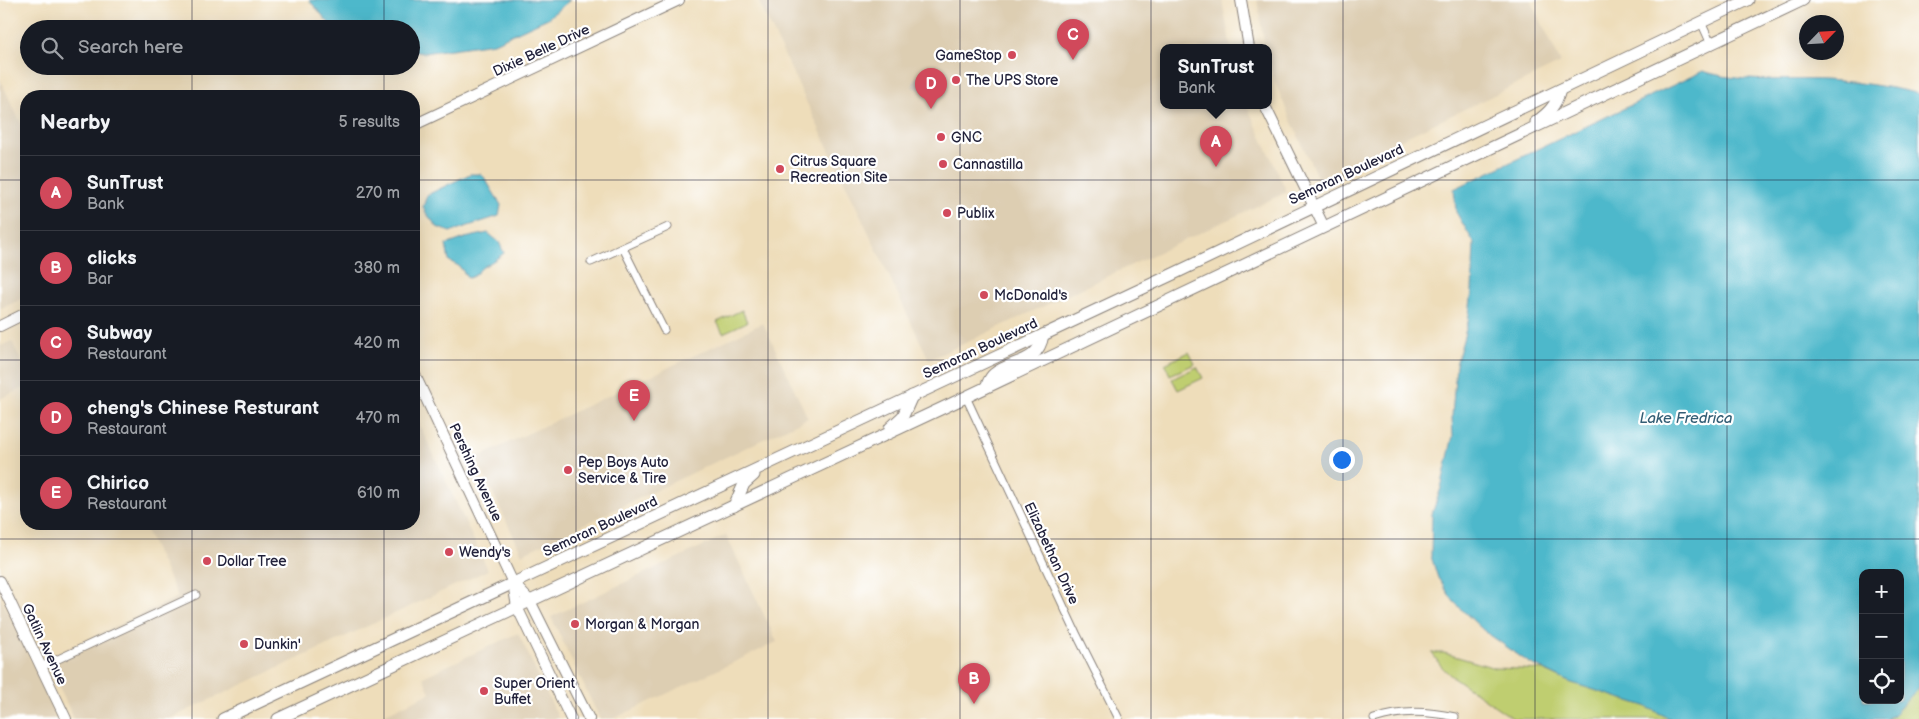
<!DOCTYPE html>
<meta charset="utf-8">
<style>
body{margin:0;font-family:"Balsamiq Sans",sans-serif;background:#20242c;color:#f1f3f6}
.controls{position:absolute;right:15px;bottom:15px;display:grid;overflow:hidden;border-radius:10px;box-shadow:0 5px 20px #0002}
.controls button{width:45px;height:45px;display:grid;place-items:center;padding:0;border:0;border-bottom:1px solid #363941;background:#171b24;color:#f1f3f6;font:25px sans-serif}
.compass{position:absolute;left:1799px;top:15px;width:45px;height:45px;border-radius:50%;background:#171b24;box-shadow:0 5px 20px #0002;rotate:65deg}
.you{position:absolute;left:1341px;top:459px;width:18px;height:18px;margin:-12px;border:4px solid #fff;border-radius:50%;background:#1a73e8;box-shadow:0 0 0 8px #1a73e833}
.badge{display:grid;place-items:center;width:32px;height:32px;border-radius:50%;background:#d1495b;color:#fff;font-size:16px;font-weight:700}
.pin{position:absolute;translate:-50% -41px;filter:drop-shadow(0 1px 2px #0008)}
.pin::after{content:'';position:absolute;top:26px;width:18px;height:15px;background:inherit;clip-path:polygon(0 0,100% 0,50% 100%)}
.popup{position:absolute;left:1160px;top:44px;width:112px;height:65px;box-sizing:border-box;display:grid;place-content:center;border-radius:10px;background:#171b24;filter:drop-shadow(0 1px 4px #0005);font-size:16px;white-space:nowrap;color:#9ea1a6}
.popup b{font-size:19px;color:#f1f3f6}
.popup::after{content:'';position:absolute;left:50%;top:100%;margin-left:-10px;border:10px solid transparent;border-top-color:#171b24}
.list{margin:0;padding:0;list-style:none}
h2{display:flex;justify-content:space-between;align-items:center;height:65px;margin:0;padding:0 20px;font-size:21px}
h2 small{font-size:16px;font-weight:400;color:#9ea1a6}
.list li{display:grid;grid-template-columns:32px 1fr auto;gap:15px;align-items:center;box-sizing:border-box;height:75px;padding:0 20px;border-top:1px solid #363941}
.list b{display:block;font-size:19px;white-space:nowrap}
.list p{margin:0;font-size:16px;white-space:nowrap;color:#9ea1a6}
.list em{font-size:16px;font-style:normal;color:#9ea1a6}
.icon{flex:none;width:28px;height:28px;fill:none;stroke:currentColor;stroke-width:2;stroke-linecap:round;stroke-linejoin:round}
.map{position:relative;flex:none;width:1919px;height:719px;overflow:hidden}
.search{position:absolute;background:#171b24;box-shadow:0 5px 20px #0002;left:20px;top:20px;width:400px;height:55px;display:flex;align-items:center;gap:12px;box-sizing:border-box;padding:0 18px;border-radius:28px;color:#9ea1a6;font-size:19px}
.panel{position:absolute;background:#171b24;box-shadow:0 5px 20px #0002;left:20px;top:90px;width:400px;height:440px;border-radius:20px}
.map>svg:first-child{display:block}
</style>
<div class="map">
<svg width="1919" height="719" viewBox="0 0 1919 719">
<rect width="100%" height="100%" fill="#fff"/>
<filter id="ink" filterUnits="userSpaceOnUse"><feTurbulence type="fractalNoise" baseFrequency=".02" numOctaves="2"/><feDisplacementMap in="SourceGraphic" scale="10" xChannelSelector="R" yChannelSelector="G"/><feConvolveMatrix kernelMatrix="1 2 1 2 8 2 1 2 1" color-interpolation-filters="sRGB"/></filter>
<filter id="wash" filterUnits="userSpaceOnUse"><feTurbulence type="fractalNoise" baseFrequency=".0096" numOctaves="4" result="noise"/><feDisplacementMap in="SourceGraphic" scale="20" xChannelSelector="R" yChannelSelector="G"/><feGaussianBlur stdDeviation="1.12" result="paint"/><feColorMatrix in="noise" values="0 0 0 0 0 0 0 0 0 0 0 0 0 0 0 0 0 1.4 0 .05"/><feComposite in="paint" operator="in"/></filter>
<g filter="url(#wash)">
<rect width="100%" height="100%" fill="#eeddba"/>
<g fill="#ddceb2">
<polygon points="758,0 1222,0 1231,48 1164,48 1164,106 1247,106 1287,192 929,360"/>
<polygon points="1257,0 1531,0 1561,63 1318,179 1289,116 1275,82 1269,62 1268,48 1265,48"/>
<polygon points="0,79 26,134 26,297 0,309"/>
<polygon points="763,323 808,418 522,554 476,458"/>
<polygon points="12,341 26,372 26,387 0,399 0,346"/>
<polygon points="414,413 488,570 169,719 74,719 46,659 178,597 143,524 414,524"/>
<polygon points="726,535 777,642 613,719 600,719 551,617"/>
<polygon points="0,596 47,696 55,719 0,719"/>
<polygon points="518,633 559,719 375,719 430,693 423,677"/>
</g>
<polygon fill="#c9c3b8" points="927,72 939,96 912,87 915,78"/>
<g fill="#bfce70" stroke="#707856">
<polygon points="742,310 747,322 723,333 717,322"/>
<polygon points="1189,352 1195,364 1170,375 1165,364"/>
<polygon points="1197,367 1203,378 1178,390 1172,379"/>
<polygon points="1432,653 1444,653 1495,668 1543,670 1569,682 1645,706 1671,719 1514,719 1450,675 1441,666"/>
<polygon points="1919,687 1919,719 1886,719 1894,714"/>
</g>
<g fill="#4eb8cb" stroke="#386d83" fill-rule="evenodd">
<polygon points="309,0 570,0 548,18 494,43 423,53 411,51 411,29 334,29"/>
<path d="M1703,71C1743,84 1784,78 1825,80C1857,82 1888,86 1919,94V687L1894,714L1886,719H1671L1645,706L1569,682L1528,662L1483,630L1454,602L1438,578L1431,556L1432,514L1441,488L1453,436L1452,417L1456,365L1468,322L1472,291L1474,243L1456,212L1454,189ZM1863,573H1900V700H1863Z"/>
<polygon points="470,174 481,174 484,177 501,205 499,216 450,232 437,227 426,213 423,207 427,195"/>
<path d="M488,233L499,242L504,253C497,259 491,262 483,267C477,271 477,276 468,278L459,266L449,261L446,245L465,238Z"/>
</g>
</g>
<g filter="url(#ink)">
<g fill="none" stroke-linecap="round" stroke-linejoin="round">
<g stroke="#88807a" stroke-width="9">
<g id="street">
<polyline points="1701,22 1711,44"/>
<polyline points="623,248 664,330"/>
<polyline points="591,262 668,227"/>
<polyline points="966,397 1076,633 1119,719"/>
<polyline points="41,667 196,595"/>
<path d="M1374,719C1402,710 1426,711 1455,717"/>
</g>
</g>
<g stroke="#88807a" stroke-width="12">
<g id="secondary">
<polyline points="1241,0 1249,48"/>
<polyline points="1265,106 1324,227"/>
<polyline points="414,125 679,0"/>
<polyline points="0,326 26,313"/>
<polyline points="414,373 513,583 517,607 571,719"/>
<polyline points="0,581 66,719"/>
<polyline points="513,583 530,601 589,719"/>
</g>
</g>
<g stroke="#88807a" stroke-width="13">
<g id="primary">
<path d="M1536,122C1548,113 1556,106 1560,90"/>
<path d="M986,387C988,383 990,377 994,374C1012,359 1038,365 1043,335"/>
<polyline points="890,428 903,416 912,396"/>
<polyline points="734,506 744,484 754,475"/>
<polyline points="223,719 1169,276 1748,0"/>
<polyline points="278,719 949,405 1803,0"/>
</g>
</g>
<use href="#street" stroke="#fff" stroke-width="7"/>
<use href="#secondary" stroke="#fff" stroke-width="10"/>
<use href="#primary" stroke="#fff" stroke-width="11"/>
</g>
</g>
<path fill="none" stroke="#22223b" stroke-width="1" stroke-opacity="0.55" d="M192,0V29M384,0V29M576,0V719M768,0V719M960,0V719M1151,0V719M1343,0V719M1535,0V719M1727,0V719M192,66V96M384,66V96M0,180H26M414,180H1919M0,360H26M414,360H1919M192,524V719M384,524V719M0,539H1919"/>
<g fill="#d1495b" stroke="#fff" stroke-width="2">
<circle cx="1012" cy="55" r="5"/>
<circle cx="956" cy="80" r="5"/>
<circle cx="941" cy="137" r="5"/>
<circle cx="943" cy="164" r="5"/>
<circle cx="780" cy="169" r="5"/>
<circle cx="947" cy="213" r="5"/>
<circle cx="984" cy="295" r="5"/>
<circle cx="568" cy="470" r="5"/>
<circle cx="449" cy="552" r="5"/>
<circle cx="207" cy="561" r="5"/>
<circle cx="575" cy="624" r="5"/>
<circle cx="244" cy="644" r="5"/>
<circle cx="484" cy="691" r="5"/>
</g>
<g text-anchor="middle" stroke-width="4.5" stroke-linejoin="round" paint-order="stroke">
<g font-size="14" fill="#22223b" stroke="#fff">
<text transform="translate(541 50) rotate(-25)" y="5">Dixie Belle Drive</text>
<text transform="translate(1346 174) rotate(-25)" y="5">Semoran Boulevard</text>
<text transform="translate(980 348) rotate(-25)" y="5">Semoran Boulevard</text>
<text transform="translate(476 472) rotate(65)" y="5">Pershing Avenue</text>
<text transform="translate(600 526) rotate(-25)" y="5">Semoran Boulevard</text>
<text transform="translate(1052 553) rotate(65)" y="5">Elizabethan Drive</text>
<text transform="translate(45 644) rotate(65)" y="5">Gatlin Avenue</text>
</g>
<g font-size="14" fill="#22223b" stroke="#fff" text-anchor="start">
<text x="1002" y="60" text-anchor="end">GameStop</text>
<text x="966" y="85">The UPS Store</text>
<text x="951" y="142">GNC</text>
<text x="790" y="166">Citrus Square<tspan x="790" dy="16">Recreation Site</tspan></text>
<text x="953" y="169">Cannastilla</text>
<text x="957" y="218">Publix</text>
<text x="994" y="300">McDonald's</text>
<text x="578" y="467">Pep Boys Auto<tspan x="578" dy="16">Service &amp; Tire</tspan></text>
<text x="459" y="557">Wendy's</text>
<text x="217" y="566">Dollar Tree</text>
<text x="585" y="629">Morgan &amp; Morgan</text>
<text x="254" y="649">Dunkin'</text>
<text x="494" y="688">Super Orient<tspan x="494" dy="16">Buffet</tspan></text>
</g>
<g font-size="15" font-style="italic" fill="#345e75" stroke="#fff">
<text x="1686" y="423">Lake Fredrica</text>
</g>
</g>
</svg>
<div class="controls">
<button>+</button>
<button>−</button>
<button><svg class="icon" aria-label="locate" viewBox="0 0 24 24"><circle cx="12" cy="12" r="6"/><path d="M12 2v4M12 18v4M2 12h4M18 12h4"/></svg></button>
</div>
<svg class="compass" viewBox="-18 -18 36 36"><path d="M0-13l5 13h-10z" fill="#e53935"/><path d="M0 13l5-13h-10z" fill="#9ea1a6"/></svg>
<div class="you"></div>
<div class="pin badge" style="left:1216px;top:167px">A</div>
<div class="popup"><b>SunTrust</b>Bank</div>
<div class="pin badge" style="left:974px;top:704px">B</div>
<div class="pin badge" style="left:1073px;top:60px">C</div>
<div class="pin badge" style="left:931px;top:109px">D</div>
<div class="pin badge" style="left:634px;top:421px">E</div>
<div class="search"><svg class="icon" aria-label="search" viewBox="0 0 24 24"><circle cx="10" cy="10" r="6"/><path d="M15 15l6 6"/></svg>Search here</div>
<section class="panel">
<h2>Nearby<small>5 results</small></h2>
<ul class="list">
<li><span class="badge">A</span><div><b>SunTrust</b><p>Bank</p></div><em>270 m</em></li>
<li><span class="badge">B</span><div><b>clicks</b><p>Bar</p></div><em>380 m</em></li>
<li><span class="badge">C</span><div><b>Subway</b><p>Restaurant</p></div><em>420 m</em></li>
<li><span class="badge">D</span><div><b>cheng's Chinese Resturant</b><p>Restaurant</p></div><em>470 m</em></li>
<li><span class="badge">E</span><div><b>Chirico</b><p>Restaurant</p></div><em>610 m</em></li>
</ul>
</section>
</div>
